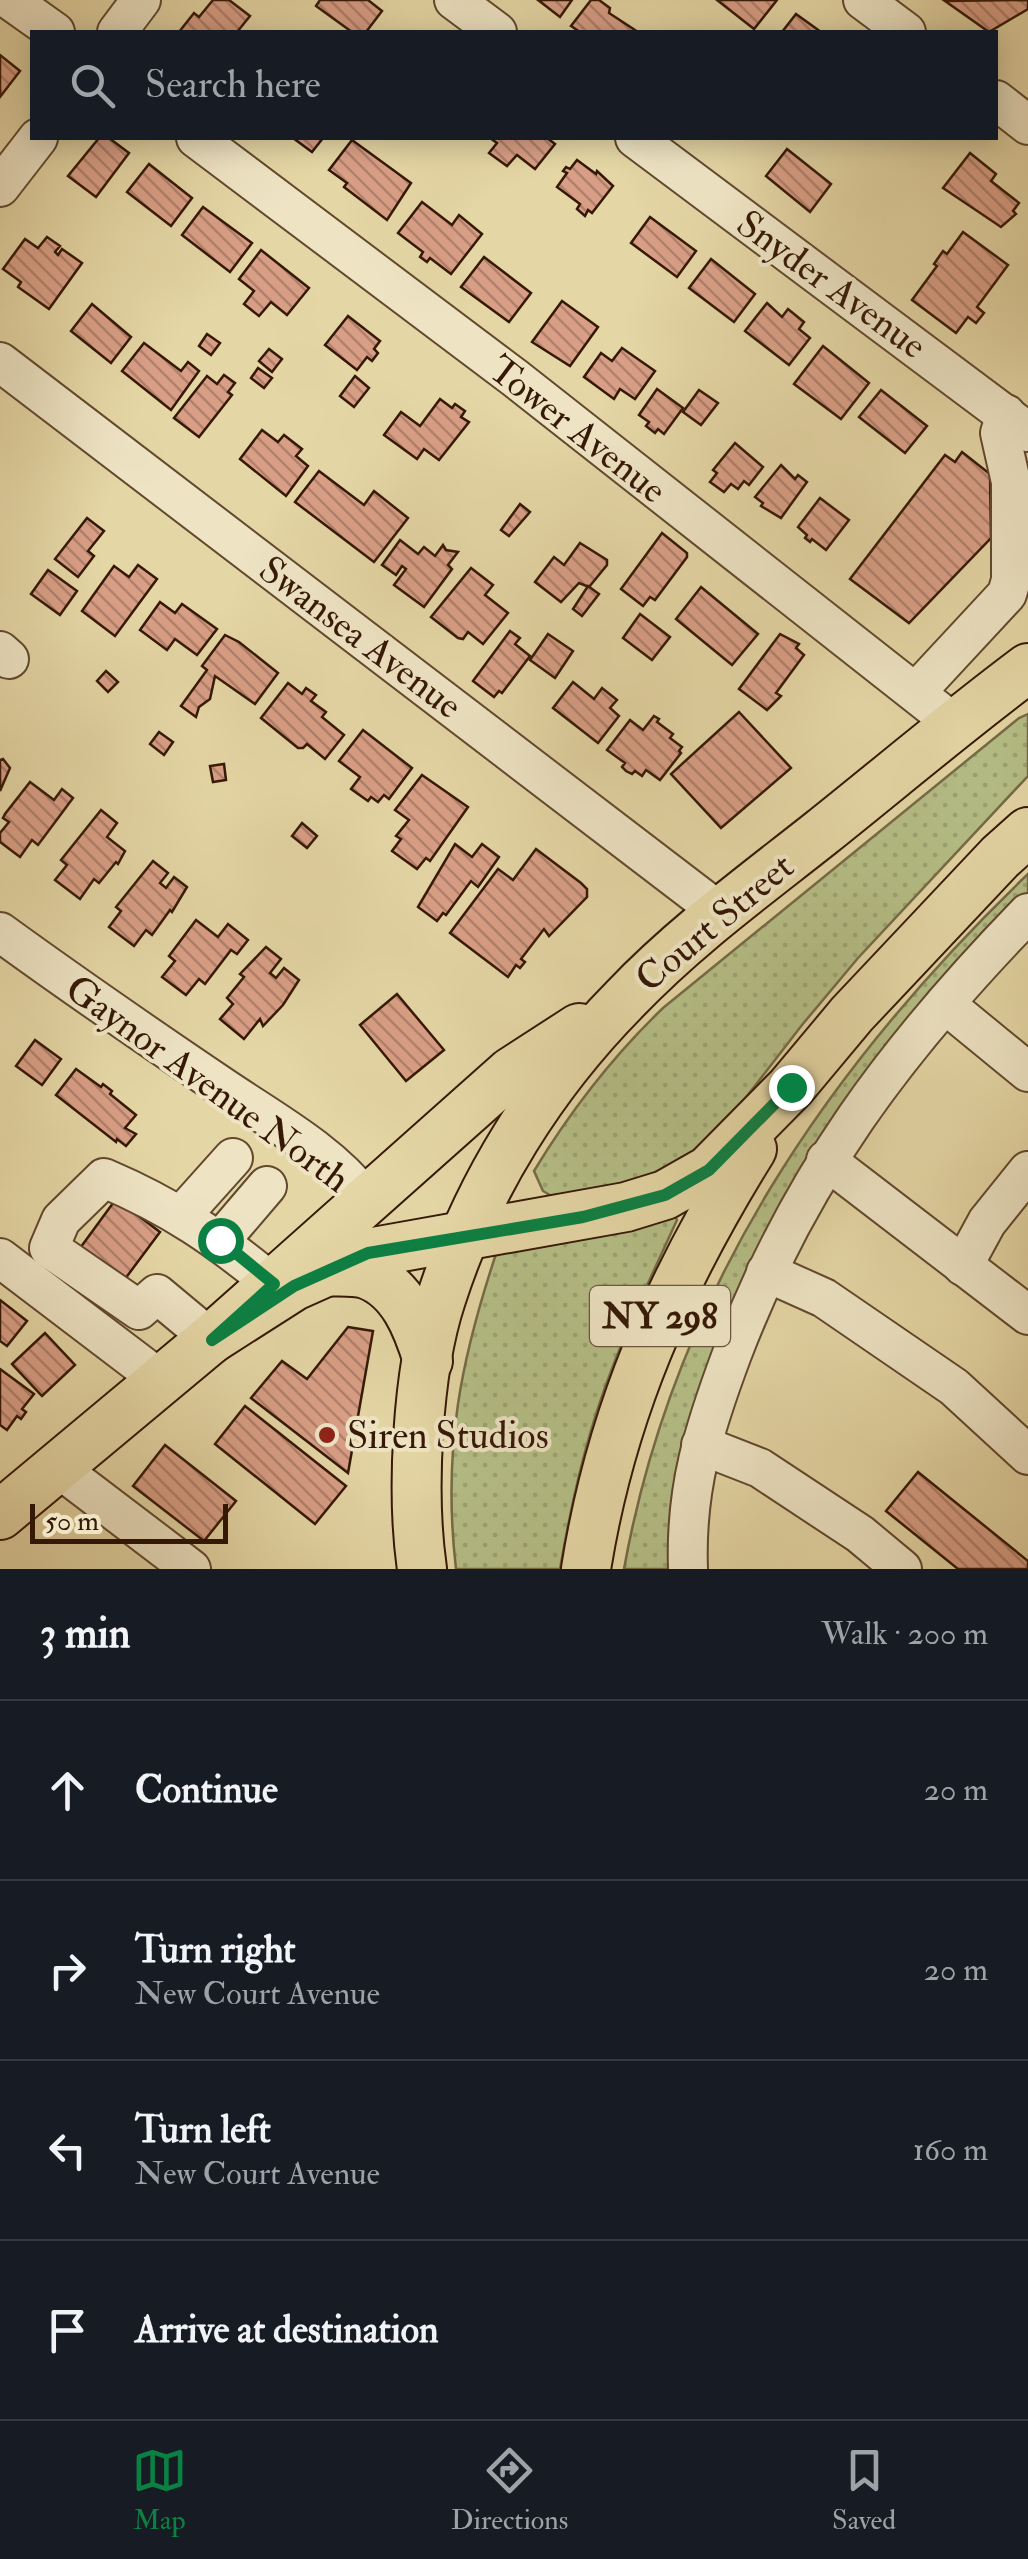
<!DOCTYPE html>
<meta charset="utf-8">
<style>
body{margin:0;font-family:"IM FELL Double Pica",serif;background:#242831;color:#f1f3f6}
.scale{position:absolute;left:30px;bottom:25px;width:198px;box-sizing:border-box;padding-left:10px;border:5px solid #351806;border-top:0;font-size:28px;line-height:35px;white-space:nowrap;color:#351806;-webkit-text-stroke:8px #eee4c4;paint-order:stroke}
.stop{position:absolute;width:30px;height:30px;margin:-22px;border:8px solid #0b8043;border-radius:50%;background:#fff}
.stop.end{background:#0b8043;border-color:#fff;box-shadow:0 2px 10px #0008}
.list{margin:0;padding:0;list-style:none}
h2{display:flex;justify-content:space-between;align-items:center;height:130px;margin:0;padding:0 40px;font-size:42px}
h2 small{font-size:32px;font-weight:400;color:#9ea1a6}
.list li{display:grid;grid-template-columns:65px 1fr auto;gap:30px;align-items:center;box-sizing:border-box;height:180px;padding:0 40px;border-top:2px solid #363941}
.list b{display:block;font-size:38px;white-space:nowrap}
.list p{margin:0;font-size:32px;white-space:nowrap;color:#9ea1a6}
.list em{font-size:32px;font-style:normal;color:#9ea1a6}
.icon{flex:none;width:55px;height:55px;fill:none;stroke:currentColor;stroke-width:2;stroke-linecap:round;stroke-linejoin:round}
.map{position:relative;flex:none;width:1028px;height:1569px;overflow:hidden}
.search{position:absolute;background:#171b24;box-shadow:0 5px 25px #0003;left:30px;right:30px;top:30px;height:110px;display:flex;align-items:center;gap:25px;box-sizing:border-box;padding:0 35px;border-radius:0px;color:#9ea1a6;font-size:38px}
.sheet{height:850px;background:#171b24}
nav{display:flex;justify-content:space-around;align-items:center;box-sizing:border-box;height:140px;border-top:2px solid #363941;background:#171b24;font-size:28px;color:#9ea1a6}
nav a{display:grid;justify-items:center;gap:5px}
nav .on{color:#0b8043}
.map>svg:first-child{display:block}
</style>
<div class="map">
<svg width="1028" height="1569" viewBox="0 0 1028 1569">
<defs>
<pattern id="grass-dots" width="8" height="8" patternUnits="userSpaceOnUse" patternTransform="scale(2.5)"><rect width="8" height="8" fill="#b5be86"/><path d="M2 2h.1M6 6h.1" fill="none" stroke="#9ca372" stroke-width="1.8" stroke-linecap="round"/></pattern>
<pattern id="building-back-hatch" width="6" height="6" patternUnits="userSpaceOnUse" patternTransform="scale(2.5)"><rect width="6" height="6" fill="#d99f86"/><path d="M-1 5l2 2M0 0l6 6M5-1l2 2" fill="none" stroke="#b1816c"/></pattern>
</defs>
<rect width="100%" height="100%" fill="#e5d6a5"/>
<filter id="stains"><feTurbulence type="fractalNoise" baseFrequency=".002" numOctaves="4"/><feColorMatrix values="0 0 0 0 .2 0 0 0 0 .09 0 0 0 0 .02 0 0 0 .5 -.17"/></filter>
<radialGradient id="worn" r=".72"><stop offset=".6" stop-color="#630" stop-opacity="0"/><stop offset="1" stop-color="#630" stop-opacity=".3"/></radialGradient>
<g fill="url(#grass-dots)" stroke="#756b46" stroke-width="2.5">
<path d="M1028,714V776L858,958L802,1025L710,1144L653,1184L558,1200L543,1191L534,1171C571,1110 612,1057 663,1008L1019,718Z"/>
<path d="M1028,874V900L758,1251L731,1306L686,1452L672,1569H624C674,1291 828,1066 1028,874Z"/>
<path d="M674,1214L677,1220C645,1290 611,1360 590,1434C577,1478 568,1523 560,1569H456C442,1449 461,1357 499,1245Z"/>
</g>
<g fill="url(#building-back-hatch)" stroke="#351806" stroke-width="2.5">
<polygon points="213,0 229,0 250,16 237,32 179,32 194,13 199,17"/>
<polygon points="320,0 368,0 382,11 366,32 352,32 316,6"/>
<polygon points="538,0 572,0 560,17"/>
<polygon points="591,0 599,0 610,8 609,13 638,32 580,32 571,26"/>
<polygon points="717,0 777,0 754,29"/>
<polygon points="1028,0 1028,9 989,32 945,1"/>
<polygon points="796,14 821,32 782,32"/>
<polygon points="0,55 20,71 0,97"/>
<polygon points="99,138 109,138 129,153 96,197 68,176"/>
<polygon points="293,138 323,138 312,152"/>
<polygon points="490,138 547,138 555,144 535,169 517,155 507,166 489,153 497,143"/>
<polygon points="352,140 411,183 387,220 344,187 347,183 329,170"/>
<polygon points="787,149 831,184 810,212 766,176"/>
<polygon points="970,153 996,174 991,181 1019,203 1013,211 1016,214 1001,227 943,188"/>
<polygon points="577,160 596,174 597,171 613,186 592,213 588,210 585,216 577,209 580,204 557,187 567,173 563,171 566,167 570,169"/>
<polygon points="149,164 192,198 171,226 127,192"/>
<polygon points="422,202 452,225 459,215 482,234 451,274 430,258 427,262 420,257 423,252 398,233"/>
<polygon points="203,207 252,243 230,272 182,235"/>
<polygon points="650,217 696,251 677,277 631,243"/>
<polygon points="963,232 1008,265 977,307 984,313 976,323 968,317 956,333 912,300 937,266 934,264 943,251 947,254"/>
<polygon points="47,237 60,246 55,252 58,255 62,249 82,263 49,309 18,287 21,282 3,269 25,239 38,248"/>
<polygon points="261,250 309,288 287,315 271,302 259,316 244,304 254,291 239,279"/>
<polygon points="484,257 531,293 509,322 461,287"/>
<polygon points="711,259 755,294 734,322 689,288"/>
<polygon points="562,301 598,327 570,366 532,342"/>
<polygon points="767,303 782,317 788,309 804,322 799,329 810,338 789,365 745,331"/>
<polygon points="92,304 131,337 111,363 71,331"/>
<polygon points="348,316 380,341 374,349 378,353 372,361 367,357 357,370 325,345"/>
<polygon points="207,334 220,343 211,355 199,346"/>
<polygon points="144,343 181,371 188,362 199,371 171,410 122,371"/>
<polygon points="823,346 869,383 841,419 794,384"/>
<polygon points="622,348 655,371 635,399 620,389 614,399 584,377 601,353 612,361"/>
<polygon points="269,349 282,359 272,372 259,361"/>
<polygon points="258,368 272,378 264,388 251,378"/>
<polygon points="224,375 235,383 228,392 232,395 199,437 174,418 207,376 217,384"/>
<polygon points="355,376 369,388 354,407 340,396"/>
<polygon points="657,389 683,408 664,434 658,429 655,433 646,426 649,422 639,415"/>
<polygon points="699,390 718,403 701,425 683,412"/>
<polygon points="881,390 927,426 905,453 859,417"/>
<polygon points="440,399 452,408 455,404 465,411 461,417 469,422 439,460 424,449 417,459 384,435 401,412 420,426"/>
<polygon points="262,430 278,442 284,435 302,449 296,456 308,466 286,496 240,459"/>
<polygon points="735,443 763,467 749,485 744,481 738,489 731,484 724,492 710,482 717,473 713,470"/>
<polygon points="962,452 990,474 991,538 909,623 850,579 945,455 955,462"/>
<polygon points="781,465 795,479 798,475 807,482 781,518 761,506 763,503 755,497"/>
<polygon points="319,471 364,505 374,491 408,518 374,562 295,502"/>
<polygon points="820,498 849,520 826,550 812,539 810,542 805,538 807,535 798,527"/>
<polygon points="520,504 530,512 509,536 501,530"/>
<polygon points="87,518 104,531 88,551 94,556 78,577 55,559"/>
<polygon points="662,533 687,553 687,557 655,600 650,597 643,606 621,589"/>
<polygon points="400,540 418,554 424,547 435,556 443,545 446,550 458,552 448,565 452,569 424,607 394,585 406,569 402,566 396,575 382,565"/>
<polygon points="580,543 607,560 607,565 589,587 579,583 561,602 535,582 554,557 564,565"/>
<polygon points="138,565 157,579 115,636 82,611 114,566 129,577"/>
<polygon points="471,568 493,585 485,595 508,613 483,644 468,632 463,639 458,638 431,617"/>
<polygon points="48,570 77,591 60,615 31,594"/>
<polygon points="588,586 599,594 582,616 573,609"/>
<polygon points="701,587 758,634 732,665 676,619"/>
<polygon points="160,602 175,613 182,604 217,629 197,655 175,639 167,650 140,630"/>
<polygon points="640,614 670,637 652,660 623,638"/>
<polygon points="510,631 520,638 515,644 530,656 502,693 499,691 494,697 473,681"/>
<polygon points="548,634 573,651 555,678 530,660"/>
<polygon points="780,634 799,644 796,648 804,655 776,693 781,696 767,710 739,689"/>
<polygon points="225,635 239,642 278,673 255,704 215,676 210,699 199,707 196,717 181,706 207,670 202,666"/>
<polygon points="106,671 118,682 108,692 97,681"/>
<polygon points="573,682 594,699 602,688 617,700 610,708 619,716 598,743 553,708"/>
<polygon points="288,683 302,694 306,688 316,695 311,701 326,712 322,717 344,735 325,759 307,744 303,748 298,748 261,718"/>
<polygon points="739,712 791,768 721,828 671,774"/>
<polygon points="654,716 659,719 657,722 673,734 670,738 682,747 679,751 681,753 660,780 646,770 642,776 635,771 632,774 626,771 622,767 625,763 607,750 630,720 643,730"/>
<polygon points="363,730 412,768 389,799 384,795 378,802 371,797 368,801 351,789 360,777 339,761"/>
<polygon points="159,732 173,742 164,755 150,744"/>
<polygon points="3,759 10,768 0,791 0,760"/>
<polygon points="224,764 226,780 213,782 210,766"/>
<polygon points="422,775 468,807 430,861 426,858 417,869 392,851 401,839 396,836 409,820 395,810"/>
<polygon points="30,782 54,800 62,789 73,798 38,845 32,840 20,857 0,842 0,833 9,822 3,818 5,814"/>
<polygon points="101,810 117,823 107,837 125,851 118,864 116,862 99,883 94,879 80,899 55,880 67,865 61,860"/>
<polygon points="302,823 317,836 307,848 292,836"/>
<polygon points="455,844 472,857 482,844 499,857 478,887 471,881 446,915 443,913 437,921 418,907"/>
<polygon points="536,849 581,883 587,889 587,897 549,936 544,929 521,959 525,962 520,968 516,965 508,977 450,933 498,869 513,880"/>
<polygon points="153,861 168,873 160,883 166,888 174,877 187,887 172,912 170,910 152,935 146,930 134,946 109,927 121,911 116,907"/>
<polygon points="196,920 218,937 228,924 248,940 237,954 231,950 205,984 199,979 186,995 162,977 175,961 169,956"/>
<polygon points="266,947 281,959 270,973 276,978 284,968 299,980 283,1005 263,1026 260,1019 244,1039 220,1019 233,1004 227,998 244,977 240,974"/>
<polygon points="397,994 444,1050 406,1081 360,1025"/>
<polygon points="35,1040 61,1059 42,1085 16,1066"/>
<polygon points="76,1069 101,1087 103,1084 112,1091 110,1094 136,1115 125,1128 136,1134 126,1146 117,1139 116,1142 56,1095"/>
<polygon points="116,1199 160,1232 119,1287 75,1255"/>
<polygon points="0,1300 27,1321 7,1346 0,1341"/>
<polygon points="348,1327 373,1331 348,1473 251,1398 282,1361 307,1379"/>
<polygon points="45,1333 75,1365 42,1396 12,1364"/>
<polygon points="0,1369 34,1394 22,1409 26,1412 21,1419 17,1416 7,1430 0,1425"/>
<polygon points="245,1406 346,1486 315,1524 215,1444"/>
<polygon points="165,1445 236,1501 204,1541 133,1486"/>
<polygon points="918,1472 1028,1561 1028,1569 958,1569 886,1511"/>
</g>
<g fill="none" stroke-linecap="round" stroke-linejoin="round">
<g stroke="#61482e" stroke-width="42">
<g id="minor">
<polyline points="10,0 55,32"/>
<polyline points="454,0 497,32"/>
<polyline points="863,0 906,32"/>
<polyline points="117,32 141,0"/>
<polyline points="996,100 1028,125"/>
<polyline points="196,138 515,378 956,725"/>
<polyline points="635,138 1028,432"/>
<polyline points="0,187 38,138"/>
<polyline points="0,362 721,913"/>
<polyline points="0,651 9,659"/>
<polyline points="916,692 1007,594 1011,580 1011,482 1000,433 1006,414"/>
<path d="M0,932C73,985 147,1036 221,1086C271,1120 329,1151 366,1199"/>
<polyline points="945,1004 1028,1072"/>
<polyline points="826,1160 1028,1315"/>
<polyline points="181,1216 233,1158"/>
<polyline points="220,1241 267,1186"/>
<polyline points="0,1258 162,1381"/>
<polyline points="963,1266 987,1222 1028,1171"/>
<polyline points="766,1272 824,1298 954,1387 1028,1455"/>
<path d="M211,1339L157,1294L139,1310L49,1248L61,1220L104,1178C172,1207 216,1237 273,1284"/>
<polyline points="701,1445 760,1468 860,1534 902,1569"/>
<polyline points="57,1467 191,1569"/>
<path d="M688,1569C685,1488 704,1429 732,1354C800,1176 896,1049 1028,913"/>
</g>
</g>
<g stroke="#351806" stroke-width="52">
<g id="major">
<path d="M326,1271C338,1272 355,1271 366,1274C403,1287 418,1328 428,1361"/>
<polyline points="211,1339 294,1286 368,1253 626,1207 665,1195 709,1170 791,1087 852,1014 1000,857 1028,832"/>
<polyline points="0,1515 211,1339 511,1072 579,1028"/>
<path d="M422,1569C411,1493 417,1372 441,1299C477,1186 542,1083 625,999C684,937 754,886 821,833C890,778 957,721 1028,668"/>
<path d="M586,1569C611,1412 669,1283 752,1149"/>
</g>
</g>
<use href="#minor" stroke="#eee4c4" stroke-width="38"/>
<use href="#major" stroke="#e5d6a5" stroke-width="48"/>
</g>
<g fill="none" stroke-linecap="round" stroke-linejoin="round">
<polyline stroke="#0b8043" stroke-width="12" points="220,1240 274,1284 212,1340 294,1286 368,1253 583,1217 665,1195 709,1170 791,1087"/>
</g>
<circle fill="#8f2418" stroke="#eee4c4" stroke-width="4" cx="327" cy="1435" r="10"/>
<g text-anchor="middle" stroke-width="8" stroke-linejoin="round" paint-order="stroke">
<rect fill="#eee4c4" stroke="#6c553f" stroke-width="2.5" x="590" y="1286" width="140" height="60" rx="8"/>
<g font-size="35" font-weight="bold" fill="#351806">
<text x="660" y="1328">NY 298</text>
</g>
<g font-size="38" fill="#351806" stroke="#eee4c4">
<text transform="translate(832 284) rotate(36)" y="13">Snyder Avenue</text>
<text transform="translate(578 429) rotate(38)" y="13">Tower Avenue</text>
<text transform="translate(361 637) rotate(37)" y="13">Swansea Avenue</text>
<text transform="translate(714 922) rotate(-40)" y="13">Court Street</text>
<text transform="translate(208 1083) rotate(36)" y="13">Gaynor Avenue North</text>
</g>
<g font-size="38" fill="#351806" stroke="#eee4c4" text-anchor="start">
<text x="347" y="1448">Siren Studios</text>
</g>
</g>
<rect width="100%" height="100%" filter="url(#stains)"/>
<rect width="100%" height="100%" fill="url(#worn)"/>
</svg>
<div class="scale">50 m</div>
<div class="stop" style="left:220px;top:1240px"></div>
<div class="stop end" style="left:791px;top:1087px"></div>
<div class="search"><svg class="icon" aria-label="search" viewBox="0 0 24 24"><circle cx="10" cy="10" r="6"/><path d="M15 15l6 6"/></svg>Search here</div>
</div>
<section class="sheet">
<h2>3 min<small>Walk · 200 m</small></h2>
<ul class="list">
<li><svg class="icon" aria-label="ahead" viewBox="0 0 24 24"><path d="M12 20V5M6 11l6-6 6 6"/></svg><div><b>Continue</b></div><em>20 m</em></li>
<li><svg class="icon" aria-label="right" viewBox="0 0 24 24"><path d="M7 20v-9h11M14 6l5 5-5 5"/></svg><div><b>Turn right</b><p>New Court Avenue</p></div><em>20 m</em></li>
<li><svg class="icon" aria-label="left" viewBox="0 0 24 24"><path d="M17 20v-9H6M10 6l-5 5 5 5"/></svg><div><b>Turn left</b><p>New Court Avenue</p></div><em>160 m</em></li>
<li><svg class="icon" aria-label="arrive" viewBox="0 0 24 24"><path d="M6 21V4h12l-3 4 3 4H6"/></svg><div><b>Arrive at destination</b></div></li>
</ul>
</section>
<nav>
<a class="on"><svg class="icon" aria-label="map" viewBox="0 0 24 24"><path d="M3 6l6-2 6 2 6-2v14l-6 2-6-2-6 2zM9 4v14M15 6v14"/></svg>Map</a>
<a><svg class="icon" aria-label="directions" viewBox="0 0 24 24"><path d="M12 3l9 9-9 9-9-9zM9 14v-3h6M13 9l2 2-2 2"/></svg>Directions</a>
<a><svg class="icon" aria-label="saved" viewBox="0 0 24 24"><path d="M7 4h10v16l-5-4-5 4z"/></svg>Saved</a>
</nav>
